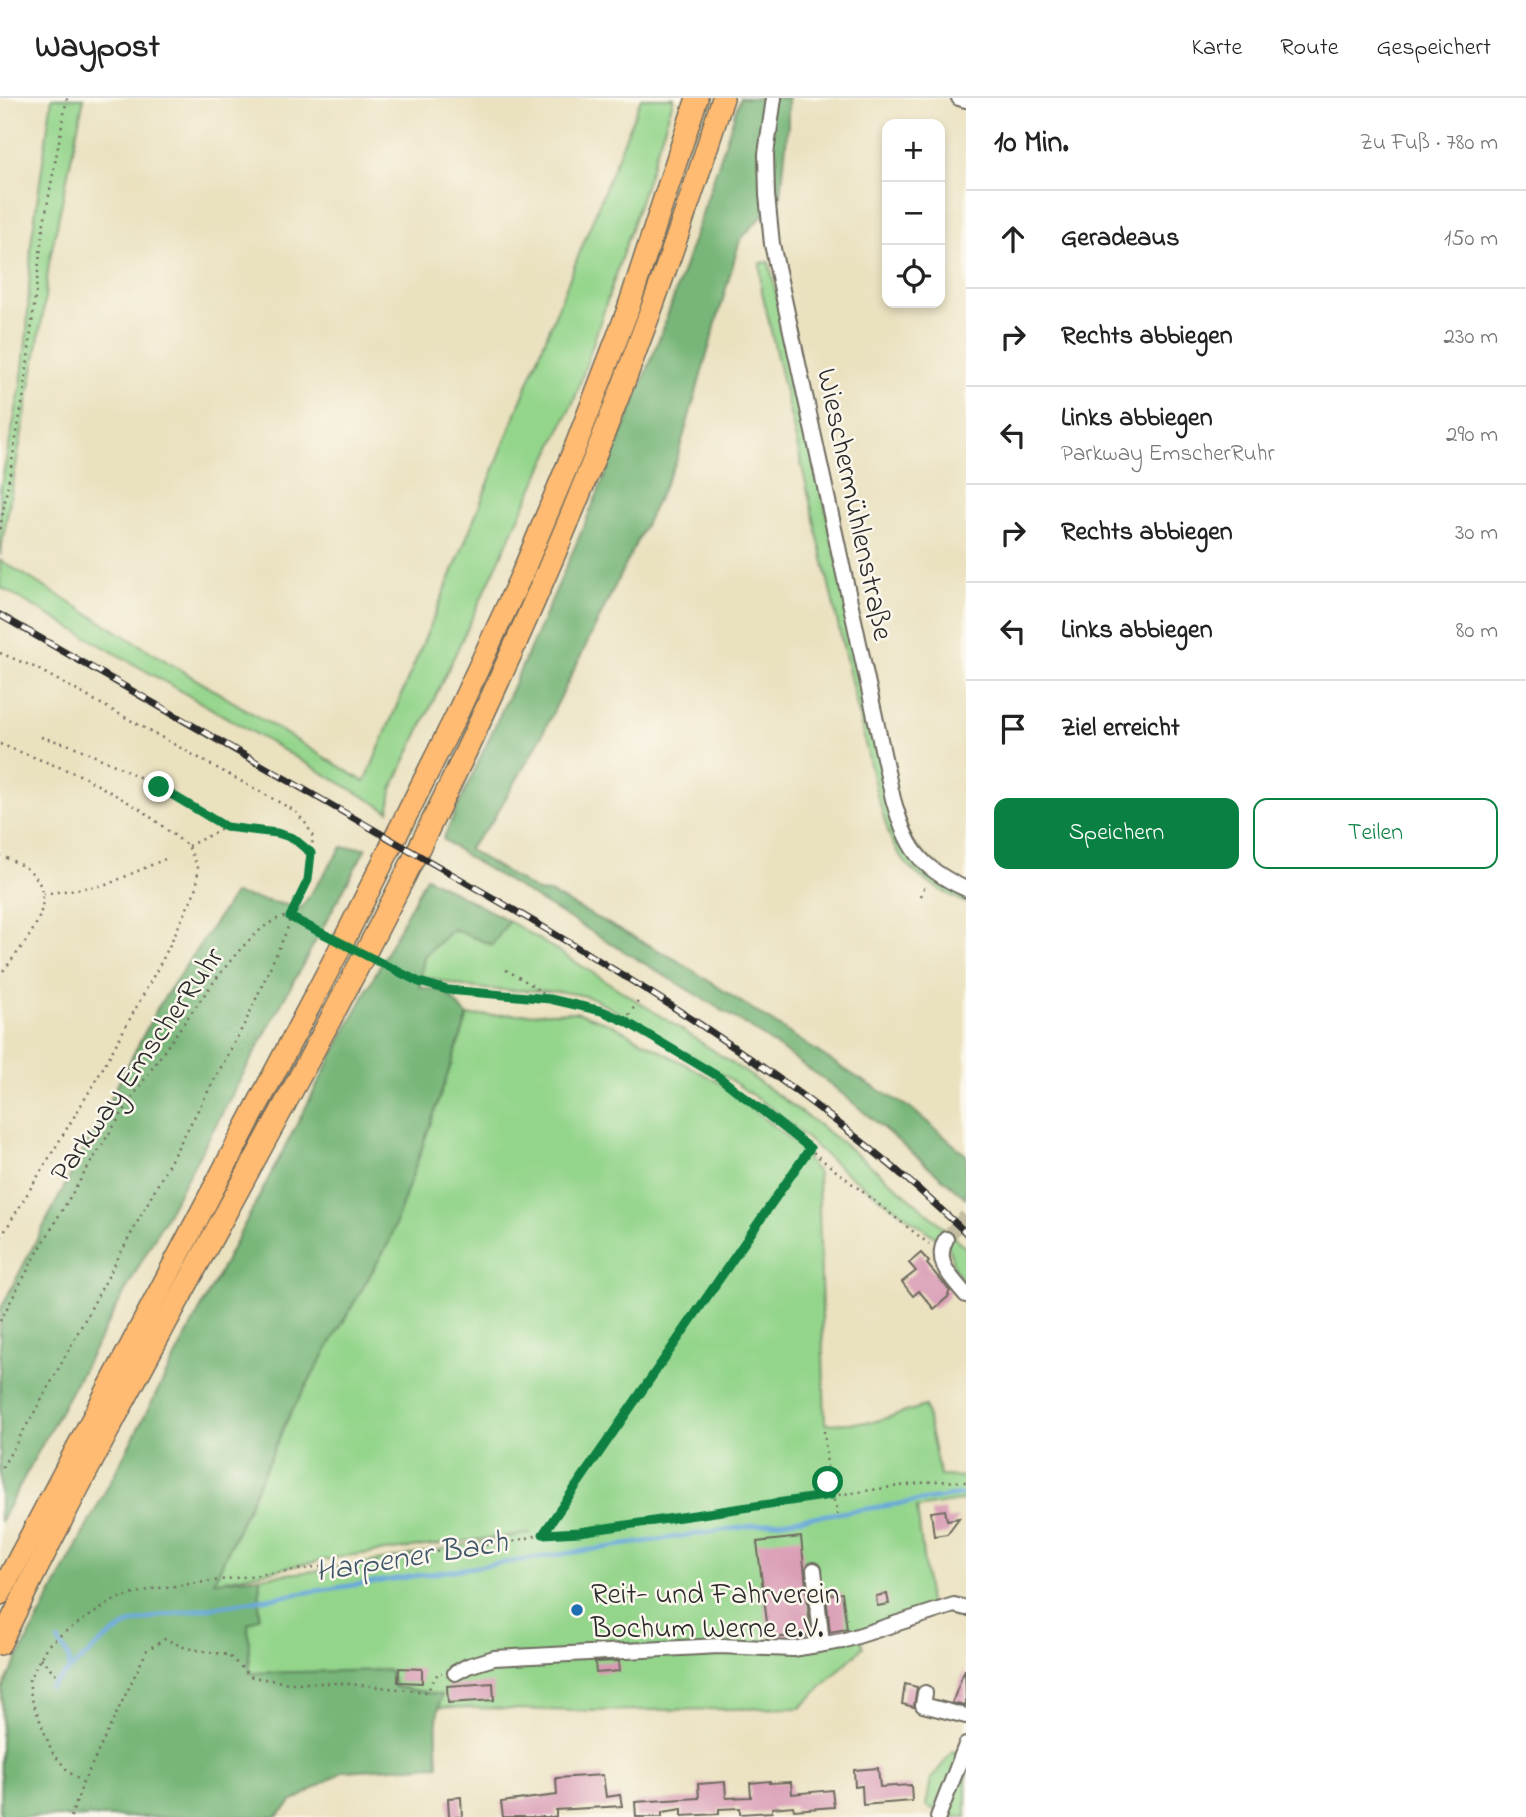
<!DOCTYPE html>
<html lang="de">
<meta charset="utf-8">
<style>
body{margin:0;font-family:"Indie Flower",sans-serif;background:#f2f2f2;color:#222}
.controls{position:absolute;right:21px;top:21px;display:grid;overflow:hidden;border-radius:14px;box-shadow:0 4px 10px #0003}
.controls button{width:63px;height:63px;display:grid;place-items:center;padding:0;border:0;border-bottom:2px solid #e0e0e0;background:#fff;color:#222;font:35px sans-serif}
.stop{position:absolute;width:21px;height:21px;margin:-16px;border:5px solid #0b8043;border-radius:50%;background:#fff}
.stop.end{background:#0b8043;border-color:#fff;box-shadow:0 2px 7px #0008}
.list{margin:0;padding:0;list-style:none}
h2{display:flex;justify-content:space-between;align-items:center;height:91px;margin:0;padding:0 28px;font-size:30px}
h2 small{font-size:23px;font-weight:400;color:#767676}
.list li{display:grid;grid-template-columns:46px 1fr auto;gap:21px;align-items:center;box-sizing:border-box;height:98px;padding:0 28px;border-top:2px solid #e0e0e0}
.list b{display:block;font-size:26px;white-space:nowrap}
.list p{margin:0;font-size:23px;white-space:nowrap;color:#767676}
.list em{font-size:23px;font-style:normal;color:#767676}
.actions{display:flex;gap:14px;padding:21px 28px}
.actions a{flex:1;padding:16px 0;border:2px solid #0b8043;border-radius:14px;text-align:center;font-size:24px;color:#0b8043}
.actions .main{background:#0b8043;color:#fff}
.icon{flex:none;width:38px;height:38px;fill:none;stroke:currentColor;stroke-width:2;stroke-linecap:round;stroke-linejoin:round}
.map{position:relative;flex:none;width:966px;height:1719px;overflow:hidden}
header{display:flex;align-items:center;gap:42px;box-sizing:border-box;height:98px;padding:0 35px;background:#fff;border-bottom:2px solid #e0e0e0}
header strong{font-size:33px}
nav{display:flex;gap:38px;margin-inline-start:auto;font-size:24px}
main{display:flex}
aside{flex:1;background:#fff}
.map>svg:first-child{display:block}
</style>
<header>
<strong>Waypost</strong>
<nav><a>Karte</a><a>Route</a><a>Gespeichert</a></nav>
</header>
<main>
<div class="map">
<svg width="966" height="1719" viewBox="0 0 966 1719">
<rect width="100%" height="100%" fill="#fbf7ec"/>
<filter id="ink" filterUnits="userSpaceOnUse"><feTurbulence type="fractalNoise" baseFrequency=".0143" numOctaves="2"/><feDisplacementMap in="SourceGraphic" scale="14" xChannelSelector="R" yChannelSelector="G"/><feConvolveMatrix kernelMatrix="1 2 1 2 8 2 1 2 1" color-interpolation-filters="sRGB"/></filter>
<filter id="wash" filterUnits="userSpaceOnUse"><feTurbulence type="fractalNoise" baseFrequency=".00686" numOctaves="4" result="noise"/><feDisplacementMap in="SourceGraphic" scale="28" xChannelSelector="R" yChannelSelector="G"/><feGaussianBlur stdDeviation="1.57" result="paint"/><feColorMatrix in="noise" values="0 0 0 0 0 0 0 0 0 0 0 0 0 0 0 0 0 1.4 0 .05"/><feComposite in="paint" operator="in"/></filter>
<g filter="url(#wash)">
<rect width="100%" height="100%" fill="#eae1bf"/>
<g fill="#94d58c" stroke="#60805c" stroke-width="2">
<polygon points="52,0 84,0 49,165 43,216 0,458 0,392 21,287 27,234 31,146"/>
<polygon points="641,0 674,0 575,300 392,691 389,713 0,489 0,462 365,684 463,449"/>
<path d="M769,164L899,733L966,794V805C937,791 906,775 892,744C886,729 882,713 877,697L761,189L760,165Z"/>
<path d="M509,823C669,921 829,1021 966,1150V1185L954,1170L949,1149L846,1075L775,1013L728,980L595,901C553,888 527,895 486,891C464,890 442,883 421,878L424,858L453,831L492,846Z"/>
<polygon points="576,914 611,926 720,985 807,1055 807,1061 818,1075 825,1326 873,1324 925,1308 940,1378 966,1379 966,1402 917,1410 930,1514 860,1538 863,1549 800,1610 583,1613 438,1609 442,1597 395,1589 390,1572 250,1576 248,1526 259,1519 260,1479 333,1471 531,1435 345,1458 214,1484 289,1318 389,1144 468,918"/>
<polygon points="953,1653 966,1667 966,1719 941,1719 934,1711 926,1708 931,1681"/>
</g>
<g fill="#77b678" stroke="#517052" stroke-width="2">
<path d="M740,0H788V25L781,97L740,142L676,364L537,647L491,725L468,751L538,794L550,795L675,861L855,978L913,1012L966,1057V1100L833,988L748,928L466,758L443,741C514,586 587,430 648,270C682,182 710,90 740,0Z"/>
<polygon points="342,749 366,750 0,1424 0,1212 158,909 234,796 301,810"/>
<path d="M426,779L509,823L492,847L453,831L424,858L419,889L445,894L468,918L389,1144L289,1318L214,1483L260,1479L259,1519L248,1526L250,1575L390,1572L395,1589L442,1597C434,1620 437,1643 438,1667L344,1673L292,1704L276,1719H0L2,1591Z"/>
</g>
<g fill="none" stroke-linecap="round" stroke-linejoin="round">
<g stroke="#68a7db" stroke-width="4.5">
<polyline points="58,1543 69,1559 69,1571"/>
<polyline points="50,1589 104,1542 129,1526 158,1518 328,1491 966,1396"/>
</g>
</g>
<g id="blocks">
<g fill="#d898b3">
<polygon points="921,1155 929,1164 927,1166 950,1193 948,1196 949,1198 934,1211 919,1193 913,1198 902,1184 916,1173 909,1165"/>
<polygon points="945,1412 947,1422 959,1420 947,1436 934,1438 931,1414"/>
<polygon points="801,1439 811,1537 769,1540 757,1444"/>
<polygon points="842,1495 847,1531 830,1534 826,1497"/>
<polygon points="887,1496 889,1506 877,1508 876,1498"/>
<polygon points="619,1563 620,1573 596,1575 595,1564"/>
<polygon points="399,1570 422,1571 422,1585 398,1584"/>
<polygon points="965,1571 966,1606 965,1608 952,1605"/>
<polygon points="493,1585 494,1602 448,1605 447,1588"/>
<polygon points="905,1586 917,1589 914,1609 902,1606"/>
<polygon points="878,1670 880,1689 911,1687 912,1703 863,1707 862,1688 855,1689 854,1672"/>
<polygon points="603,1677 606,1699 620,1697 622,1708 556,1712 556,1719 503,1719 501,1704 557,1697 556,1680"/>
<polygon points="770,1683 770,1685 791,1684 792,1696 832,1692 834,1709 794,1712 793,1708 772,1710 772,1714 740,1716 740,1710 719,1711 719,1716 682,1718 682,1711 662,1714 662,1719 636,1719 635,1704 699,1700 698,1686 725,1684 726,1700 751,1699 750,1685"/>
<polygon points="461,1699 462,1719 449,1719 448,1700"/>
</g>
</g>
</g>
<g filter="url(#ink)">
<use href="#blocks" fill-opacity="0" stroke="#6e6b5f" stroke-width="2"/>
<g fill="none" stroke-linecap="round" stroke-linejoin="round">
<polyline stroke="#c4bda1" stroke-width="14" stroke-dasharray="14 7" stroke-linecap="butt" points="946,1141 966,1118"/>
<g stroke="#6e6b5f" stroke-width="18">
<g id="minor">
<path d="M774,0L766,56L767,97L772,146L893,701C907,750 918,769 966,791"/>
<polyline points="959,0 966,2"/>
<path d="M946,1141C933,1164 952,1180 966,1197"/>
<polyline points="814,1472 822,1546"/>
<polyline points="455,1575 468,1568 494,1560 719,1548 793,1551 842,1543 954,1507 966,1510"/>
<polyline points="925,1595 923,1607 966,1618"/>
<polyline points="938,1719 966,1647"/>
</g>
</g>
<g stroke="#6e6b5f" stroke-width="24">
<g id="highway">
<polyline points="0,1496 338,854 458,614 522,476 576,347 627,214 697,0"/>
<path d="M0,1546C132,1272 289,1012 424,740C543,500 643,255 723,0"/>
</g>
</g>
<g stroke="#6e6b5f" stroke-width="2.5" stroke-dasharray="2 5" stroke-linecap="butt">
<polyline points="0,431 24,295 43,130 67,0"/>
<polyline points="0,555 34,569 295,713 307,727 313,739 308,782 292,812 287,832 246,923 42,1301 0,1373"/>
<polyline points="41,639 73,648 121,670 159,689 226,729 277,735 293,740 311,755"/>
<polyline points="0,646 82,678 140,711 188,748 198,770 197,789 165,857 98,979 0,1141"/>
<polyline points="188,748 226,729"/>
<path d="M0,757C10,762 26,768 33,776C62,809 19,851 0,877"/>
<polyline points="43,796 106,787 165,761"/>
<polyline points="921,798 926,785"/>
<polyline points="394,871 420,884 448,892 550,901 602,913 625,923 719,980 786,1030 821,1061 929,1146"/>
<polyline points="506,872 529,885 550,901"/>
<polyline points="625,923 639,902"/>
<path d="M0,1223C57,1116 120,1013 191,915C210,889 248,834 277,821C288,816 297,821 307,826"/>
<polyline points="824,1333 829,1392 836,1407 838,1422"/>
<polyline points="543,1436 810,1050"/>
<polyline points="40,1560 56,1576"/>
<polyline points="83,1685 68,1673 52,1654 31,1599 29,1581 47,1548 63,1535 116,1501 152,1491 515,1443 543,1436 579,1434 935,1383 966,1384"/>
<polyline points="71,1719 83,1685 147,1552 165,1541 186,1550 228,1557 252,1579 289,1585 341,1585 427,1594 438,1575 442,1575"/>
</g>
<use href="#minor" stroke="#fff" stroke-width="14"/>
<use href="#highway" stroke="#ffbb71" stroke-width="21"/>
<g stroke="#2b2b2b" stroke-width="7">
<path id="rail" d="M0,517C137,595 274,674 411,753C606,864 803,978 966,1135"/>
</g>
<use href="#rail" stroke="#fbf7ec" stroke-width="4.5" stroke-dasharray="13" stroke-linecap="butt"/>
<polyline stroke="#6e6b5f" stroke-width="2.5" stroke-dasharray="2 5" stroke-linecap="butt" points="307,826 394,871"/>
</g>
</g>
<g fill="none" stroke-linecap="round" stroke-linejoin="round" filter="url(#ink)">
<polyline stroke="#0b8043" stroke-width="9" points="159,689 226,729 277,735 293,740 311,755 308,782 290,819 419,884 448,892 550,901 602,913 625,923 719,979 810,1050 543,1436 579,1434 831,1397 828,1384"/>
</g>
<circle fill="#1f6fb2" stroke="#fbf7ec" stroke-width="2.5" cx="577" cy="1512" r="7"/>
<g text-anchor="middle" stroke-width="5" stroke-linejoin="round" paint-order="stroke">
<g font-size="30" fill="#2b2b2b" stroke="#fbf7ec">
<text transform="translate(856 406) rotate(78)" y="10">Wieschermühlenstraße</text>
<text transform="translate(136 966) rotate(-55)" y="10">Parkway EmscherRuhr</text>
</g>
<g font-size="30" fill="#2b2b2b" stroke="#fbf7ec" text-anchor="start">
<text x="591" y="1505">Reit- und Fahrverein<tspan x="591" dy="34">Bochum Werne e.V.</tspan></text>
</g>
<g font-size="32" font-style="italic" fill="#405669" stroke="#fbf7ec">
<text transform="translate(411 1457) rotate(-9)" y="11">Harpener Bach</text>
</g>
</g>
</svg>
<div class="controls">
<button>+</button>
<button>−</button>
<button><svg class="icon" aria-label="locate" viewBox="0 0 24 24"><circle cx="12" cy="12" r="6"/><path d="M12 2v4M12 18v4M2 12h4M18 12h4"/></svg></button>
</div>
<div class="stop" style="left:828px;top:1384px"></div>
<div class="stop end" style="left:159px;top:689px"></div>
</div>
<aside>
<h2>10 Min.<small>Zu Fuß · 780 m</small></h2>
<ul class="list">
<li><svg class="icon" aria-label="ahead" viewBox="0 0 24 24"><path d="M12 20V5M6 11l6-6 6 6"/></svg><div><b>Geradeaus</b></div><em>150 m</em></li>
<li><svg class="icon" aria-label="right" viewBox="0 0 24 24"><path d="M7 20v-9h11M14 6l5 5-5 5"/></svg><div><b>Rechts abbiegen</b></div><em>230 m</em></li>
<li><svg class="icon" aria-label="left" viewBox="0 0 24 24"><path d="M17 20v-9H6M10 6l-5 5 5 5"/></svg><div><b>Links abbiegen</b><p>Parkway EmscherRuhr</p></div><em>290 m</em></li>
<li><svg class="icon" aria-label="right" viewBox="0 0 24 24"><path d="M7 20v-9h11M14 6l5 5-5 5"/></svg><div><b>Rechts abbiegen</b></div><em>30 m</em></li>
<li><svg class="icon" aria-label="left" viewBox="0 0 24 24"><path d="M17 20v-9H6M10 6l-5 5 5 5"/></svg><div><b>Links abbiegen</b></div><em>80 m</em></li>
<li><svg class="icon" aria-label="arrive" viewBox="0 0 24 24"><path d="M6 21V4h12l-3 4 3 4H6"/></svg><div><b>Ziel erreicht</b></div></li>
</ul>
<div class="actions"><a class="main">Speichern</a><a>Teilen</a></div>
</aside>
</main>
